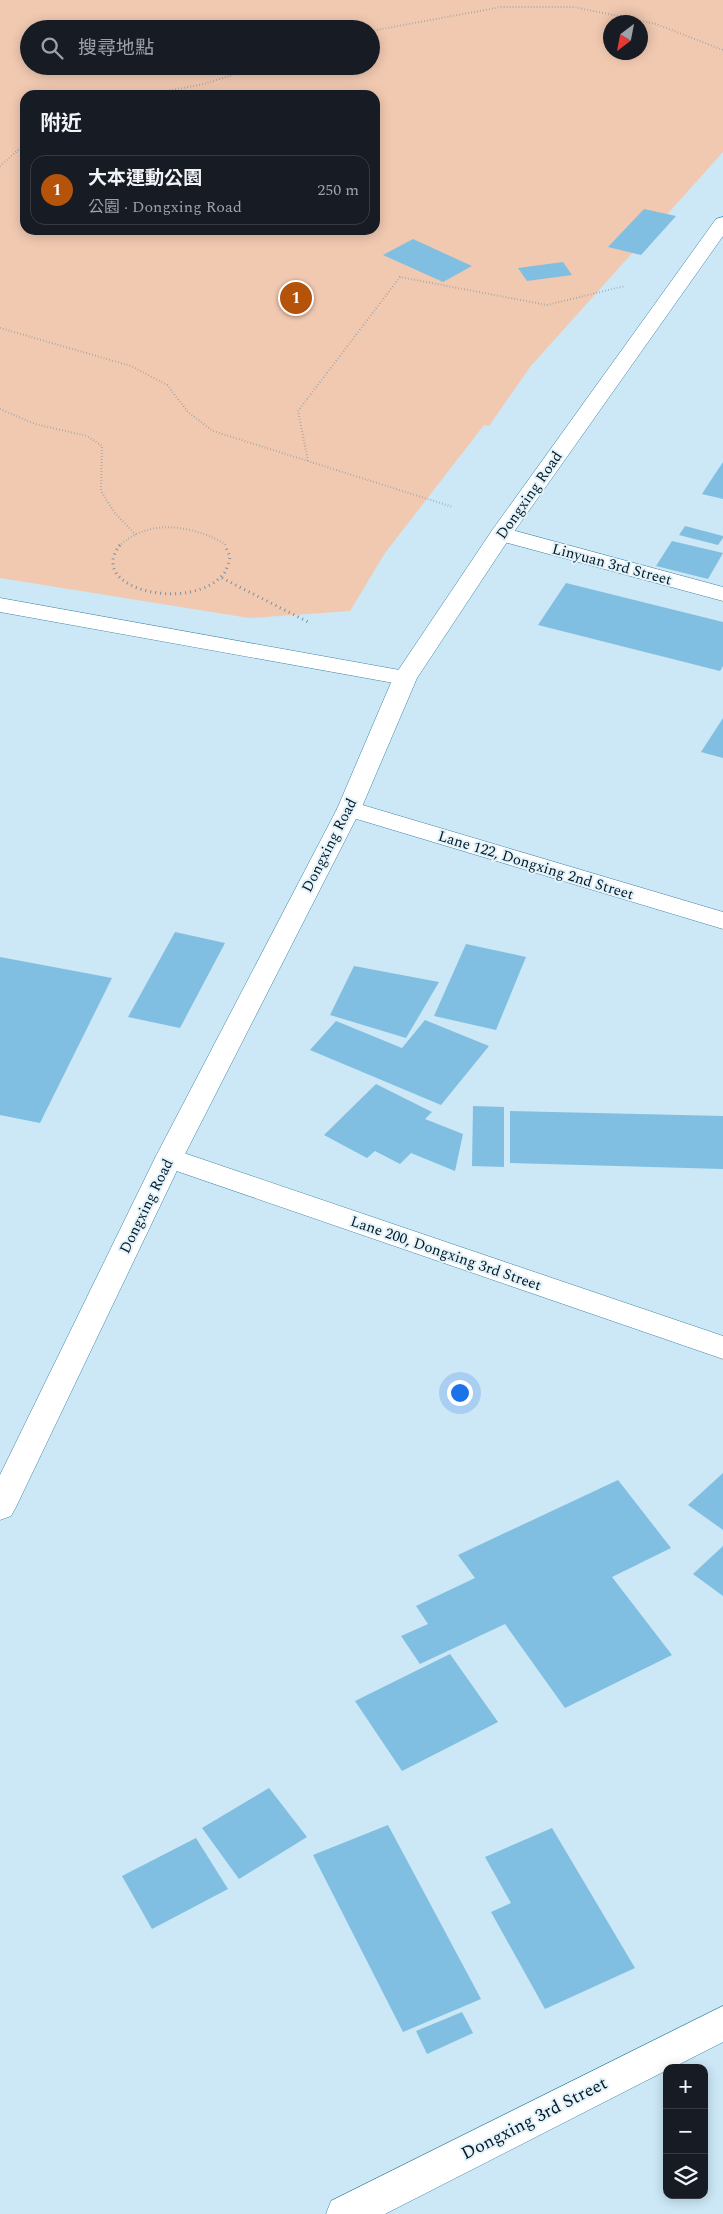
<!DOCTYPE html>
<html lang="zh-TW">
<meta charset="utf-8">
<style>
body{margin:0;font-family:Spectral,"Noto Sans TC",serif;background:#242831;color:#f1f3f6}
.controls{position:absolute;right:15px;bottom:15px;display:grid;overflow:hidden;border-radius:10px;box-shadow:0 2px 12px #0003}
.controls button{width:45px;height:45px;display:grid;place-items:center;padding:0;border:0;border-bottom:1px solid #363941;background:#171b24;color:#f1f3f6;font:25px sans-serif}
.compass{position:absolute;left:603px;top:15px;width:45px;height:45px;border-radius:50%;background:#171b24;box-shadow:0 2px 12px #0003;rotate:212deg}
.you{position:absolute;left:459px;top:1392px;width:18px;height:18px;margin:-12px;border:4px solid #fff;border-radius:50%;background:#1a73e8;box-shadow:0 0 0 8px #1a73e833}
.badge{display:grid;place-items:center;width:32px;height:32px;border-radius:50%;background:#b45309;color:#fff;font-size:16px;font-weight:700}
.pin{position:absolute;translate:-50% -50%;border:2px solid #fff;box-shadow:0 1px 5px #0006}
.list{margin:0;padding:0;list-style:none}
h2{display:flex;justify-content:space-between;align-items:center;height:65px;margin:0;padding:0 20px;font-size:21px}
h2 small{font-size:16px;font-weight:400;color:#9ea1a6}
.list li{display:grid;grid-template-columns:32px 1fr auto;gap:15px;align-items:center;box-sizing:border-box;height:70px;margin:0 10px 10px;padding:0 10px;border:1px solid #363941;border-radius:15px}
.list b{display:block;font-size:19px;white-space:nowrap}
.list p{margin:0;font-size:16px;white-space:nowrap;color:#9ea1a6}
.list em{font-size:16px;font-style:normal;color:#9ea1a6}
.icon{flex:none;width:28px;height:28px;fill:none;stroke:currentColor;stroke-width:2;stroke-linecap:round;stroke-linejoin:round}
.map{position:relative;flex:none;width:723px;height:2214px;overflow:hidden}
.search{position:absolute;background:#171b24;box-shadow:0 2px 12px #0003;left:20px;top:20px;width:360px;height:55px;display:flex;align-items:center;gap:12px;box-sizing:border-box;padding:0 18px;border-radius:28px;color:#9ea1a6;font-size:19px}
.panel{position:absolute;background:#171b24;box-shadow:0 2px 12px #0003;left:20px;top:90px;width:360px;height:145px;border-radius:15px}
.map>svg:first-child{display:block}
</style>
<div class="map">
<svg width="723" height="2214" viewBox="0 0 723 2214">
<rect width="100%" height="100%" fill="#cce7f6"/>
<path fill="#f1c9b1" fill-rule="evenodd" d="M0,0H723V152L530,367L489,426L484,425L385,553L350,611L249,618L0,578ZM610,22H640V52H610ZM29,29H371V66H29ZM25,95H375V230H25Z"/>
<g fill="#80bfe1">
<polygon points="644,209 676,216 641,255 608,247"/>
<polygon points="413,239 472,266 443,282 383,255"/>
<polygon points="563,262 572,275 527,281 518,268"/>
<polygon points="723,462 723,499 702,494 711,480"/>
<polygon points="685,526 723,536 723,538 718,545 679,535"/>
<polygon points="672,541 723,553 708,579 656,566"/>
<polygon points="566,583 723,622 723,666 720,671 538,625"/>
<polygon points="723,718 723,758 701,752"/>
<polygon points="175,932 225,943 180,1028 128,1017"/>
<polygon points="466,944 526,957 496,1030 434,1016"/>
<polygon points="0,957 112,978 40,1123 0,1115"/>
<polygon points="354,966 439,982 406,1038 330,1015"/>
<polygon points="425,1020 489,1046 441,1105 310,1050 336,1021 402,1048"/>
<polygon points="376,1084 432,1112 425,1119 463,1134 455,1171 411,1153 400,1164 375,1151 367,1158 324,1135"/>
<polygon points="473,1106 504,1107 504,1167 472,1166"/>
<polygon points="510,1111 723,1116 723,1169 510,1163"/>
<polygon points="723,1473 723,1530 688,1505"/>
<polygon points="618,1480 671,1548 612,1577 672,1655 565,1708 505,1624 420,1664 401,1636 428,1624 416,1606 475,1578 458,1555"/>
<polygon points="723,1546 723,1596 693,1574"/>
<polygon points="450,1654 498,1722 402,1771 355,1701"/>
<polygon points="269,1788 307,1837 239,1879 202,1828"/>
<polygon points="388,1825 481,1999 403,2032 313,1855"/>
<polygon points="552,1828 635,1968 545,2009 491,1912 511,1903 485,1857"/>
<polygon points="196,1838 228,1889 152,1929 122,1876"/>
<polygon points="462,2012 473,2033 427,2054 416,2031"/>
</g>
<g fill="none" stroke-linecap="round" stroke-linejoin="round">
<g stroke="#3d85a8" stroke-width="1">
<g id="street">
<polygon points="501,527 723,587 723,601 493,539 490,534 493,529"/>
<polygon points="0,598 405,671 413,673 417,678 413,683 405,685 0,612"/>
<polygon points="349,801 723,912 723,929 340,814 337,809 340,804"/>
<polygon points="169,1148 723,1336 723,1359 159,1165 155,1158 159,1151"/>
<polygon points="723,2006 723,2042 672,2068 667,2068 667,2070 385,2214 326,2214 331,2201"/>
</g>
</g>
<g stroke="#3d85a8" stroke-width="1">
<polygon id="secondary" points="723,217 723,236 511,536 417,678 361,809 183,1158 16,1507 11,1516 0,1520 0,1475 155,1158 337,809 393,678 493,529 716,219"/>
</g>
<g stroke="#77919f" stroke-width="2" stroke-dasharray="0.5 2.5" stroke-linecap="butt">
<polyline points="371,31 501,7 574,7 656,24 723,50"/>
<polyline points="146,95 204,84 260,66"/>
<polyline points="0,166 25,144"/>
<polyline points="0,328 131,366 167,385 188,412 213,431 453,507"/>
<polyline points="0,409 35,424 87,436 102,446 101,491 114,512 136,535"/>
<polyline points="308,461 298,411 400,277 547,305 625,286"/>
<path d="M119,546C149,518 192,525 225,544L226,546"/>
</g>
<g stroke="#77919f" stroke-width="3" stroke-dasharray="1 4" stroke-linecap="butt">
<path d="M120,545C84,590 195,614 225,572C227,568 229,562 230,557L225,545"/>
<polyline points="222,578 310,623"/>
</g>
<use href="#street" fill="#fff" fill-rule="evenodd"/>
<use href="#secondary" fill="#fff" fill-rule="evenodd"/>
</g>
<g text-anchor="middle" stroke-width="4" stroke-linejoin="round" paint-order="stroke">
<g font-size="15" fill="#001926" stroke="#e4f2fa">
<text transform="translate(529 495) rotate(-55)" y="5">Dongxing Road</text>
<text transform="translate(612 564) rotate(15)" y="5">Linyuan 3rd Street</text>
<text transform="translate(329 845) rotate(-63)" y="5">Dongxing Road</text>
<text transform="translate(536 865) rotate(17)" y="5">Lane 122, Dongxing 2nd Street</text>
<text transform="translate(146 1206) rotate(-64)" y="5">Dongxing Road</text>
<text transform="translate(446 1253) rotate(19)" y="5">Lane 200, Dongxing 3rd Street</text>
</g>
<g font-size="18" fill="#001926" stroke="#e4f2fa">
<text transform="translate(534 2118) rotate(-27)" y="6">Dongxing 3rd Street</text>
</g>
</g>
</svg>
<div class="controls">
<button>+</button>
<button>−</button>
<button><svg class="icon" aria-label="layers" viewBox="0 0 24 24"><path d="M12 4l9 5-9 5-9-5zM3 14l9 5 9-5"/></svg></button>
</div>
<svg class="compass" viewBox="-18 -18 36 36"><path d="M0-13l5 13h-10z" fill="#e53935"/><path d="M0 13l5-13h-10z" fill="#9ea1a6"/></svg>
<div class="you"></div>
<div class="pin badge" style="left:296px;top:298px">1</div>
<div class="search"><svg class="icon" aria-label="search" viewBox="0 0 24 24"><circle cx="10" cy="10" r="6"/><path d="M15 15l6 6"/></svg>搜尋地點</div>
<section class="panel">
<h2>附近<small></small></h2>
<ul class="list">
<li><span class="badge">1</span><div><b>大本運動公園</b><p>公園 · Dongxing Road</p></div><em>250 m</em></li>
</ul>
</section>
</div>
